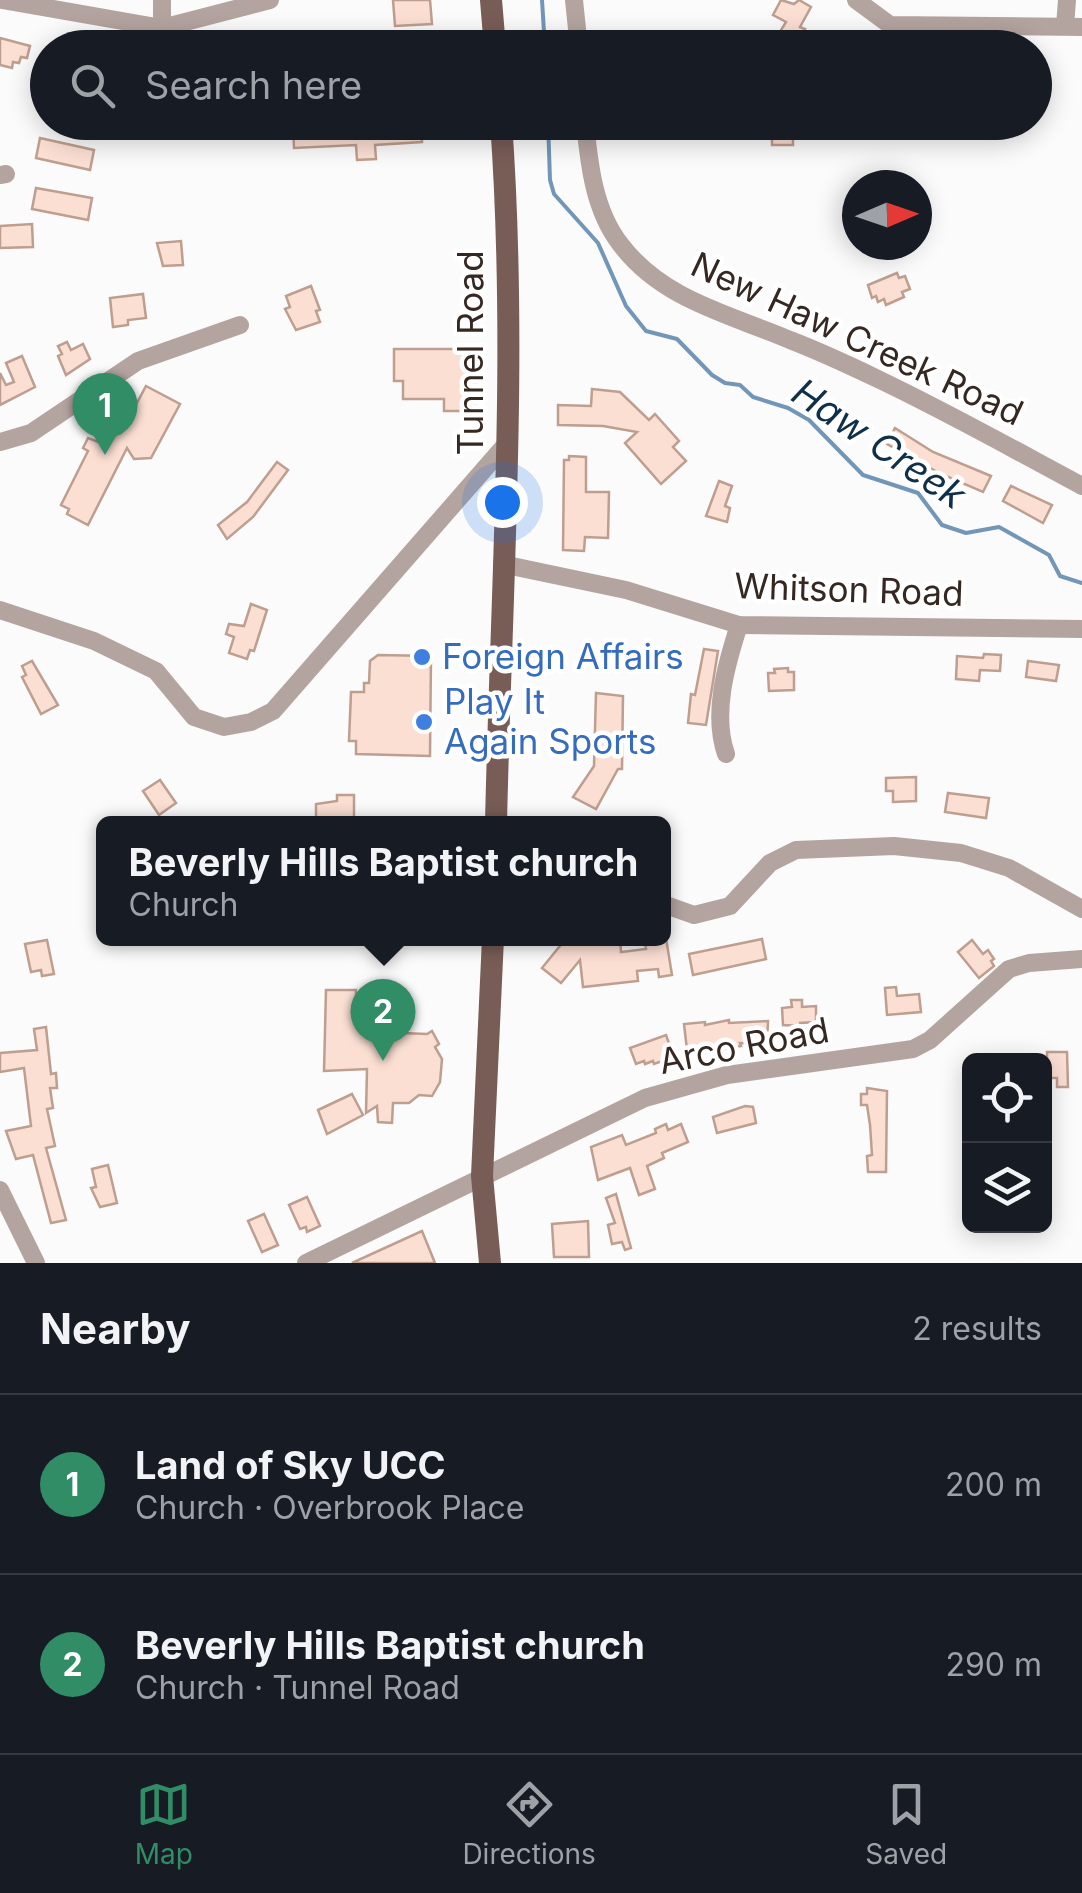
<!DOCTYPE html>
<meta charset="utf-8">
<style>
body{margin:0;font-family:Inter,sans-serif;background:#242831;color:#f1f3f6}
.controls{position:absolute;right:30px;bottom:30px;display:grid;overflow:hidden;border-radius:15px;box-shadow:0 5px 25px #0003}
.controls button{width:90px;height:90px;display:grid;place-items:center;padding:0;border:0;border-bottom:2px solid #363941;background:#171b24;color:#f1f3f6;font:50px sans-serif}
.compass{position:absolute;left:842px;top:170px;width:90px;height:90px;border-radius:50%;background:#171b24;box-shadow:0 5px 25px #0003;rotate:88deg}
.you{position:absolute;left:502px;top:502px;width:35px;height:35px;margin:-25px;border:8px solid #fff;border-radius:50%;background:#1a73e8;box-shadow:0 0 0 15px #1a73e833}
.badge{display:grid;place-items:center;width:65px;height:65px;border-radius:50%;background:#308d65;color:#fff;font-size:32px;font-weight:700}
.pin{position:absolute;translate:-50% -82px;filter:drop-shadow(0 2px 5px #0008)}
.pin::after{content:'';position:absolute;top:52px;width:35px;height:30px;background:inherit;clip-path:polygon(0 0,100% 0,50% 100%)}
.popup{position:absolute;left:96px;top:816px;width:575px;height:130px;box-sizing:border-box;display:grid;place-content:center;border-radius:15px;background:#171b24;filter:drop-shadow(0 2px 8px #0005);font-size:32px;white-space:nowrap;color:#9ea1a6}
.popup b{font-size:38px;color:#f1f3f6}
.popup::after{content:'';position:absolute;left:50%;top:100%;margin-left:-20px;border:20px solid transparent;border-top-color:#171b24}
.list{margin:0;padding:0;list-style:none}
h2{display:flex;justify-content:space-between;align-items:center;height:130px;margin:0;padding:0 40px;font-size:42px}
h2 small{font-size:32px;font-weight:400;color:#9ea1a6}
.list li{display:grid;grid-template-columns:65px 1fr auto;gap:30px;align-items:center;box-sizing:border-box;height:180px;padding:0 40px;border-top:2px solid #363941}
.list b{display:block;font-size:38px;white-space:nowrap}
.list p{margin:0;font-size:32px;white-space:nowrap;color:#9ea1a6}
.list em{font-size:32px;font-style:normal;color:#9ea1a6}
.icon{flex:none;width:55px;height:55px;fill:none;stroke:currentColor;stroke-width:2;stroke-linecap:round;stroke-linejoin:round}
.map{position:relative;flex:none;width:1082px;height:1263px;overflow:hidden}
.search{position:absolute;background:#171b24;box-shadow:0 5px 25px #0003;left:30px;right:30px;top:30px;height:110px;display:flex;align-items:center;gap:25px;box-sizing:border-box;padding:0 35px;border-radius:55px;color:#9ea1a6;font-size:38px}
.sheet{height:490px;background:#171b24}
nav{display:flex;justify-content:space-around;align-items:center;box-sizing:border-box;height:140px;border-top:2px solid #363941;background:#171b24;font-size:28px;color:#9ea1a6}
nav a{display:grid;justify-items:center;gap:5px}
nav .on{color:#308d65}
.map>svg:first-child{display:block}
</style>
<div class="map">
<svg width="1082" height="1263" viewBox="0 0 1082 1263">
<rect width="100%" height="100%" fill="#fbfbfb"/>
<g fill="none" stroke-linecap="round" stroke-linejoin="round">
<g stroke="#7296b8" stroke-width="4">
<polyline points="542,0 545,48"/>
<polyline points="548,122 550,180 554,194 598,243 626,306 646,331 677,339 712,375 725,383 740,385 753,397 788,408 809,420 863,475 918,493 942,525 966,533 999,527 1049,555 1060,576 1082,583"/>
</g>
</g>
<g fill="#fbdfd3" stroke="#be9e8f" stroke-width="2.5">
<polygon points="393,0 430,0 432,24 395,26"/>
<polygon points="781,0 794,4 799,0 811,7 800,27 805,29 794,48 775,40 786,22 773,15"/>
<polygon points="0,38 30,46 27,58 21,57 19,63 13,62 12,68 0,65"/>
<polygon points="293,122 421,122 422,142 375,145 376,159 357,160 356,145 294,148"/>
<polygon points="745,122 793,122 793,145 772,145 772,131 747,135"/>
<polygon points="40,138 94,150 90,170 36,158"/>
<polygon points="36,188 92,198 88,220 32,209"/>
<polygon points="32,224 33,247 0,248 0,226"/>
<polygon points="181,241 183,265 163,266 157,243"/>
<polygon points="897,273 899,278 905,276 910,289 902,292 904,297 886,305 884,299 878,302 876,296 872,298 868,285"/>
<polygon points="311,286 320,310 316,311 320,322 296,330 285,309 290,307 286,296"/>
<polygon points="143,294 146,318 128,320 128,325 113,327 110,298"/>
<polygon points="67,342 71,350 83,344 90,359 66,375 58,356 62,354 58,346"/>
<polygon points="394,349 475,349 476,411 444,411 444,399 403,399 403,381 394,381"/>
<polygon points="22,356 35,387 0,405 0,373 6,385 14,382 6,363"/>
<polygon points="146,386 180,404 151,458 134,459 127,448 88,525 67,514 69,509 61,505 88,451 83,448 88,438 106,445 110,436 121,433"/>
<polygon points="592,389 620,392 649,420 655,414 679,441 673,447 686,461 661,484 625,443 637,432 603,426 558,425 558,405 591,406"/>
<polygon points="895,428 933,452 991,476 983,492 941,474 887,444"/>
<polygon points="569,456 586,457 586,492 609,492 608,538 585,537 584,551 563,550 564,460 569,460"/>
<polygon points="277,462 288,470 253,517 227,539 218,525 247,502"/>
<polygon points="719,481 732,486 725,506 730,508 727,522 706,516"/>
<polygon points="1011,486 1052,505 1043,523 1003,501"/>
<polygon points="251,604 267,610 254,651 250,650 247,659 229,653 234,637 226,634 229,624 244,626"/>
<polygon points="704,649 718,651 706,725 688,723 691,694 695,695"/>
<polygon points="984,654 1001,655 1000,671 980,670 979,681 956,679 957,656 983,658"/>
<polygon points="378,655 431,656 430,756 356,754 356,741 349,741 351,692 364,692 364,683 369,683 370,661"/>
<polygon points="32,661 58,705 41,714 22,677 26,675 22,666"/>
<polygon points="1028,661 1059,665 1056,681 1026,677"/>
<polygon points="788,668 788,672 794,672 794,690 769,691 768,673 775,673 774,669"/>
<polygon points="596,693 623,696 622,769 618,769 596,809 573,797 594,766"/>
<polygon points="916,777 916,801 893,802 893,791 886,791 886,778"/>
<polygon points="160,780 176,803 159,815 143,791"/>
<polygon points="948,793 989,798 986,818 945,812"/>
<polygon points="337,795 354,795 354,818 316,820 316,804 337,801"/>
<polygon points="620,938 621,952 646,949 644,938 666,938 672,975 659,977 658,969 637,971 638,981 583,987 580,960 561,983 542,968 564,941"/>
<polygon points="762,939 766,959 693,975 689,954"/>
<polygon points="47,940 54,974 42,976 41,970 31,972 25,944"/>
<polygon points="972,940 983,954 988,950 994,959 991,961 994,966 979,978 958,952"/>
<polygon points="896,987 897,996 919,994 921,1012 887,1015 885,988"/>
<polygon points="326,990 356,990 356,997 395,997 395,1025 402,1033 427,1034 432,1031 439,1044 435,1047 442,1059 440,1082 432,1096 419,1095 409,1103 393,1103 392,1123 378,1122 377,1106 366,1113 367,1069 324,1071"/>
<polygon points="791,1000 802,1000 802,1007 816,1006 816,1022 800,1023 800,1026 783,1025 782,1008 792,1007"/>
<polygon points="729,1020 729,1023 768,1021 767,1044 740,1043 741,1046 697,1054 697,1049 687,1050 684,1024 705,1022 705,1025"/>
<polygon points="46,1027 51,1074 56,1073 57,1088 50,1088 53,1108 47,1109 55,1146 46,1148 66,1220 51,1223 33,1155 16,1159 6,1131 31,1126 24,1068 0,1072 0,1053 37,1050 34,1029"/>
<polygon points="666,1035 674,1057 654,1064 653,1061 645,1064 644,1061 636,1064 630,1048"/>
<polygon points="1047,1052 1067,1052 1068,1087 1057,1087 1057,1078 1047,1078"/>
<polygon points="867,1088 887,1091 886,1172 868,1172 867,1156 872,1155 870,1125 867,1105 861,1105 861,1094 867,1094"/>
<polygon points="352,1094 363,1115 327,1134 318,1110"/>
<polygon points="745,1106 753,1107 756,1123 717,1133 713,1117"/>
<polygon points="666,1124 668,1130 681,1124 688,1142 662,1153 664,1158 647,1166 655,1189 639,1195 630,1168 598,1180 591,1147 622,1135 626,1145 656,1133 655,1129"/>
<polygon points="108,1165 117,1203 100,1207 91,1188 96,1187 92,1169"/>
<polygon points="616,1194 631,1248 625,1250 622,1242 612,1244 608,1225 615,1223 606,1198"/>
<polygon points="307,1197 320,1226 307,1232 306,1227 300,1229 289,1205"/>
<polygon points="264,1214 278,1245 262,1252 248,1221"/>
<polygon points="588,1221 589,1257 554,1257 552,1224"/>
<polygon points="422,1231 435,1263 352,1263"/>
</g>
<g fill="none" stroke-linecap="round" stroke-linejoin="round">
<g stroke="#b4a4a0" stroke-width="18">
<polyline points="2,0 162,28 270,0"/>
<polyline points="162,0 162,28"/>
<polyline points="574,0 579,48"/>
<polyline points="856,0 890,25 1082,27"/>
<polyline points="1065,26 1067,0"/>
<path d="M585,122C589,164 594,211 621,245C663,300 729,314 790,340C821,352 851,366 880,380C949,413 1015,450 1082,486"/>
<polyline points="0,175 6,174"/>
<polyline points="0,442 31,433 138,361 240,325"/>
<polyline points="502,564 626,590 739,625 1082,629"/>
<polyline points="0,610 94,641 156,671 194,717 224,727 251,722 273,711 508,442"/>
<path d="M726,754C712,714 726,665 739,625"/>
<polyline points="663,904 694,915 730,906 770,863 796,850 894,846 961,853 1009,868 1082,909"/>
<polyline points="0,1190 36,1263"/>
<polyline points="306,1263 645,1098 727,1075 913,1049 930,1040 1009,969 1029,963 1082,959"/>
</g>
<g stroke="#785d56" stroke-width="22">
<polyline points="491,0 495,48"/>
<path d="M496,824C501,590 518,356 501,122"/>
<polyline points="490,1263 482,1176 493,938"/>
</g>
</g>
<g fill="#3f7fe0" stroke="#fff" stroke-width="4">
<circle cx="422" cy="657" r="10"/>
<circle cx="424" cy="722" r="10"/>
</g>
<g text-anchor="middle" stroke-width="9" stroke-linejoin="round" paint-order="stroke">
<g font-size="35" fill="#352822" stroke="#fff">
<text transform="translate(857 339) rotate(25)" y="12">New Haw Creek Road</text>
<text transform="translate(471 353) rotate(-90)" y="12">Tunnel Road</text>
<text transform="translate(849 590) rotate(2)" y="12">Whitson Road</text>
<text transform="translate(744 1046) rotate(-11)" y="12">Arco Road</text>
</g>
<g font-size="35" fill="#366cbe" stroke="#fff" text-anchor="start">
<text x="442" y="669">Foreign Affairs</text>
<text x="444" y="714">Play It<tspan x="444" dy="40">Again Sports</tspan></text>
</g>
<g font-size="38" font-style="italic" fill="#102f49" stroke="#fff">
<text transform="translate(879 444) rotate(34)" y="13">Haw Creek</text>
</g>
</g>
</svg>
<div class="controls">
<button><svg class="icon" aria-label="locate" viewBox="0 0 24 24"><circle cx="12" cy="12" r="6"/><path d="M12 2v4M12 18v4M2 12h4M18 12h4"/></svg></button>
<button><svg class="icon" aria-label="layers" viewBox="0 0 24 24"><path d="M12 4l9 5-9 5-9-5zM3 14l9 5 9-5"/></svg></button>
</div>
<svg class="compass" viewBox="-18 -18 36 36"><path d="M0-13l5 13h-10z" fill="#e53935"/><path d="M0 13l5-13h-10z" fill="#9ea1a6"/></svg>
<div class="you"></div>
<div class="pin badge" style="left:105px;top:455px">1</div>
<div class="pin badge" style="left:383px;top:1061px">2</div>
<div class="popup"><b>Beverly Hills Baptist church</b>Church</div>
<div class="search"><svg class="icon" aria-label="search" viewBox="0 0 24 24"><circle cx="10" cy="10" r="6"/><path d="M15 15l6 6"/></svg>Search here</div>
</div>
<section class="sheet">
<h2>Nearby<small>2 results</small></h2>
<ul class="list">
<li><span class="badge">1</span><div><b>Land of Sky UCC</b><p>Church · Overbrook Place</p></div><em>200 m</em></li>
<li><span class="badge">2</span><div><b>Beverly Hills Baptist church</b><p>Church · Tunnel Road</p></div><em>290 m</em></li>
</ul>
</section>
<nav>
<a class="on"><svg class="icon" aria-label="map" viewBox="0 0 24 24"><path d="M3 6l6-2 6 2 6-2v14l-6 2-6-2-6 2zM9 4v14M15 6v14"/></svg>Map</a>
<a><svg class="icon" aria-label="directions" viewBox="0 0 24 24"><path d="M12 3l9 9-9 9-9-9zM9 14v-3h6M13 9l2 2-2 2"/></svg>Directions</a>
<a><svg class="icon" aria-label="saved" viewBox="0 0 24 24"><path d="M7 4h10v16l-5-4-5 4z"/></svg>Saved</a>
</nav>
